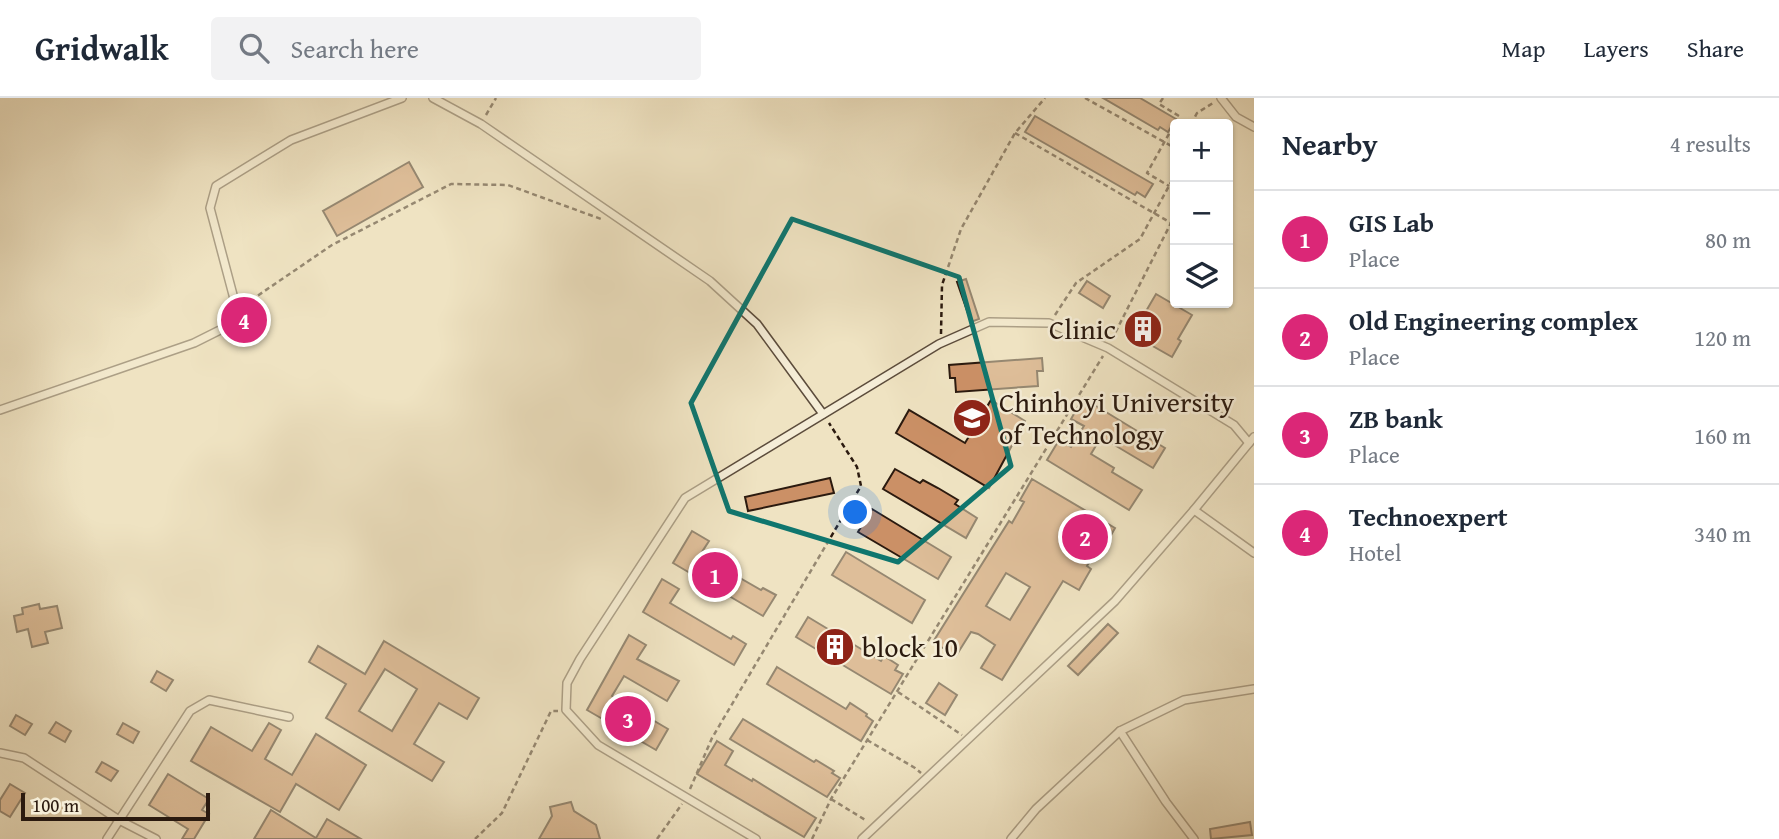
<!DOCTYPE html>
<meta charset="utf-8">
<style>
body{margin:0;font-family:"Gentium Book Plus",serif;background:#f2f2f3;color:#1f2937}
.controls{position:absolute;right:21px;top:21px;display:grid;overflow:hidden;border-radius:7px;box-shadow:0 2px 5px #0004}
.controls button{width:63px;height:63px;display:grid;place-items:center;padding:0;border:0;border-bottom:2px solid #e0e1e3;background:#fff;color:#1f2937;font:35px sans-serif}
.scale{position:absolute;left:21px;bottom:18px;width:189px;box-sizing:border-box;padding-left:7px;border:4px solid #2b1a0f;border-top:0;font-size:19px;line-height:24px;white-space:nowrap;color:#2b1a0f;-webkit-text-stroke:5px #f5edd7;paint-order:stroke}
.you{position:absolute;left:856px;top:415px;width:24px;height:24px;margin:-18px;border:5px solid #fff;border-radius:50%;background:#1a73e8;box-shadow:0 0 0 10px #1a73e833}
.badge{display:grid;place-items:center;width:46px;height:46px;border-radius:50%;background:#db2777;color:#fff;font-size:23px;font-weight:700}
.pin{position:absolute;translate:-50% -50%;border:4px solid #fff;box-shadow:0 2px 7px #0006}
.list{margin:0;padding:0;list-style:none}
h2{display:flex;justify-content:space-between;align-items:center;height:91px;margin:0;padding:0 28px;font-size:30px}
h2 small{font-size:23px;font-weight:400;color:#747a83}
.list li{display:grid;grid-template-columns:46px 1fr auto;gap:21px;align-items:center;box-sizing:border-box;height:98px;padding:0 28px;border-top:2px solid #e0e1e3}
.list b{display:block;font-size:26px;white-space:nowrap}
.list p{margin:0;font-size:23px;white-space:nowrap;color:#747a83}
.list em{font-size:23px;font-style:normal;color:#747a83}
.icon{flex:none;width:38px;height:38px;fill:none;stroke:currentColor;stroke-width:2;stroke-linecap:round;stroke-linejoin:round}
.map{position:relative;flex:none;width:1254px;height:741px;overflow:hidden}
header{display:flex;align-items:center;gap:42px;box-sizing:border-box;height:98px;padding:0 35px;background:#fff;border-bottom:2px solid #e0e1e3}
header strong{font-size:33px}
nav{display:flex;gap:38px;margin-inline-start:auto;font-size:24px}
.search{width:490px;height:63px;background:#f2f2f3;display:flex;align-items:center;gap:18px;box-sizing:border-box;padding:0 24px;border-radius:7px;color:#747a83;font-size:26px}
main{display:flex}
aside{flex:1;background:#fff}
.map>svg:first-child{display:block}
</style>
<header>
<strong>Gridwalk</strong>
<div class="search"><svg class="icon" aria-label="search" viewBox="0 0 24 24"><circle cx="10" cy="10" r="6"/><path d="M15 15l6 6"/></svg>Search here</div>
<nav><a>Map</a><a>Layers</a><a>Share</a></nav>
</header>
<main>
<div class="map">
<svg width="1254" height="741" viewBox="0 0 1254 741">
<rect width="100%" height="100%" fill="#efe3c2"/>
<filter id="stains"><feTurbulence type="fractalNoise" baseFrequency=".00286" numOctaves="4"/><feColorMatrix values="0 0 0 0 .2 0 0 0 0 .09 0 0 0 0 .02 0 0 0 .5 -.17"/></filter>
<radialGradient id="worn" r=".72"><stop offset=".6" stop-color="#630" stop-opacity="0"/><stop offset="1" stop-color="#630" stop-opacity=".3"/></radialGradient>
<g fill="#cb9066" stroke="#2b1a0f" stroke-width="2" fill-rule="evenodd">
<polygon points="1103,0 1140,0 1176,21 1168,34 1160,29 1158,32"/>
<polygon points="1035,18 1153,86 1145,99 1137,94 1135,97 1025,34"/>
<polygon points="409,64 423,89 337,138 323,113"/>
<polygon points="966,181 979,221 971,224 957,184"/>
<polygon points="1087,183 1110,198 1103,210 1079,195"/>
<polygon points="1156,196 1192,217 1178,241 1181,243 1172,259 1130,235 1139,218 1142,220"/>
<polygon points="1042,260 1043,273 1037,273 1038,288 956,294 955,280 950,280 949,267"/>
<polygon points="1083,300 1165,350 1153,370 1101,339 1091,356 1114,370 1112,374 1142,392 1129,412 1047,362 1059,342 1071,349 1084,328 1071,321"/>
<polygon points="991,302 1025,323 989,390 896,335 909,312 965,345"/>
<polygon points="895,371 920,385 923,382 938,390 958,402 955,406 977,420 966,440 883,391"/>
<polygon points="830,380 834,395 748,413 745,399"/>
<path d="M1032,381L1115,430L1103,451L1099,448L1087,468L1091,471L1079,492L1063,483L1002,582L981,570L995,547L978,536L971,534L956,558L933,544L1009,423L1012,425L1024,404L1020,402ZM1006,475L1030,489L1010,522L986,508Z"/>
<polygon points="872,411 951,459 938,481 858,434"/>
<polygon points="692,433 709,443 700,457 761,492 763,490 776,497 763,518 673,465"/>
<polygon points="846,454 925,502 912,525 832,477"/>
<polygon points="662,481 679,491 670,505 731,541 733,538 746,546 734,567 643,514"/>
<polygon points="39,506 40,511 57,508 62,530 45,534 48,545 32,549 28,531 17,534 14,518 23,516 22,510"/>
<polygon points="808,519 881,563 884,558 898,567 895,572 903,576 891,596 796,539"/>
<polygon points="1108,526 1118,535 1078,577 1068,568"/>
<polygon points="629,537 646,547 637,561 679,583 667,603 624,578 612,598 668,631 656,652 587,612"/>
<path d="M384,543L479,600L467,621L439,605L414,646L444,664L432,683L326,620L346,586L309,564L318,548L365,576ZM385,571L417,591L392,633L359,613Z"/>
<polygon points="777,569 846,611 850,605 867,616 866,618 873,623 861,643 767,586"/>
<polygon points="157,573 173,582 166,593 151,584"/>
<polygon points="939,585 957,597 945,617 926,605"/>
<polygon points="16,617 32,626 25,637 10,628"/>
<polygon points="743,621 814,664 816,662 834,673 832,675 840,680 827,699 730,641"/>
<polygon points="56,624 71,633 65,644 49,635"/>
<polygon points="123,625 139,634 133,645 117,636"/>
<polygon points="269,625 281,632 265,661 292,677 316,636 366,667 339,712 296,686 280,714 191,663 211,629 252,653"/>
<polygon points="717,643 733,653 725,667 752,683 753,681 816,720 804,739 697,676"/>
<polygon points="102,664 118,673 111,683 96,674"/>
<polygon points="168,676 209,701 202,712 209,716 194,741 182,741 188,731 149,707"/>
<polygon points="10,686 25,695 10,719 0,713 0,702"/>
<polygon points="571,704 574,713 596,727 600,741 539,741 552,718 550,709"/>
<polygon points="271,712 316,740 327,721 361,741 254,741"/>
<polygon points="1250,724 1252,737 1211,741 1210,731"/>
</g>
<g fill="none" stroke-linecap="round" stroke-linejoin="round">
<g stroke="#5c4c3c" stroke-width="10">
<g id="lane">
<polyline points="433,0 481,26 710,183 757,226 823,316"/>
<polyline points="1221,0 1236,19 1254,29"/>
<polyline points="0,312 194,245 226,229 237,212 210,110 216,88 291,42 402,0"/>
<polyline points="1194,412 1254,455"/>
<polyline points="1120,633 1166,704 1194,741"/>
<polyline points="0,655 24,660 119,722 156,741"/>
<polyline points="107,741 190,613 209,602 289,619"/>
<polyline points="756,741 598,647 566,612 567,585 580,561 685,400 939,246 989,224 1049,225 1108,250 1234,327 1249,345"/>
<polyline points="862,741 1115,503 1194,412 1254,339"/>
<polyline points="1011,741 1036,711 1120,633 1184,602 1254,591"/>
</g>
</g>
<g stroke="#2b1a0f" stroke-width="2.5" stroke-dasharray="5 3.5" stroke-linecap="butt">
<polyline points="1085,0 1175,50"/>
<polyline points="1163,0 1159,6 1179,18 1147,75 1169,88"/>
<polyline points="486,17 496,0"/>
<polyline points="1191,26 1197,15 1213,5"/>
<polyline points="1015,35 1171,125 1111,243"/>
<polyline points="244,207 332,147 451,86 508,87 601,121"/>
<polyline points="1055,217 1076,185 1140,141 1175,77"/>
<polyline points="941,236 942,187 961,131 1015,35 1045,0"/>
<polyline points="898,594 962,637"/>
<polyline points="867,642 915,670 921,675"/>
<polyline points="690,691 712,640 861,388 857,369 829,325"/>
<polyline points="831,701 867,723"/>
<polyline points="475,741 502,715 551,613 558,613"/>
<polyline points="657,741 682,706"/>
<polyline points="812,741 831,701 1103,258"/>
</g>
<use href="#lane" stroke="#f5edd7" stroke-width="7"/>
</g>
<path d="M0 0H1254V741H0ZM792,121L959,179L1011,368L898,464L729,413L691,305Z" fill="#efe3c2" fill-opacity=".55" fill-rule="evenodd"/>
<path fill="none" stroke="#0f766e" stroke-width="5" stroke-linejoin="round" d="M792,121L959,179L1011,368L898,464L729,413L691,305Z"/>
<defs>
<g id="building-disc" transform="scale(2.0125)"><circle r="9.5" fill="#8f2418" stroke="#f5edd7"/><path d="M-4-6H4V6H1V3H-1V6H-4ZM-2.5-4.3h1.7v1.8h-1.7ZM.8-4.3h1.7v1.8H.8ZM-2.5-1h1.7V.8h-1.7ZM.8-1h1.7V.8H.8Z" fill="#fff"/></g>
<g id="university-disc" transform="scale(2.0125)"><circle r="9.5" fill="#8f2418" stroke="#f5edd7"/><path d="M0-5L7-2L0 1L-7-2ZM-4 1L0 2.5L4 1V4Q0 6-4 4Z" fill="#fff"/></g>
</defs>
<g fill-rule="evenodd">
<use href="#building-disc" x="1143" y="231"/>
<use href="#university-disc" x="972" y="320"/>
<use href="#building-disc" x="835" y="549"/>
</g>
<g text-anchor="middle" stroke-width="5" stroke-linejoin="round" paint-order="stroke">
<g font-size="28" fill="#2b1a0f" stroke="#f5edd7" text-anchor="start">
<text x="1116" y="241" text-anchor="end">Clinic</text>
<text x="999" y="314">Chinhoyi University<tspan x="999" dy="32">of Technology</tspan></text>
<text x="862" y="559">block 10</text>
</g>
</g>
<rect width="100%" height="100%" filter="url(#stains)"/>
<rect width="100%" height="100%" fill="url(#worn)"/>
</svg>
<div class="controls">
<button>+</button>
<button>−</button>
<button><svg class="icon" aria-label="layers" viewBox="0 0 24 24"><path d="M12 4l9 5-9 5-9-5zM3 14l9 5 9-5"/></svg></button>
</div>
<div class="scale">100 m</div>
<div class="you"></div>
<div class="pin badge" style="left:715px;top:477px">1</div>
<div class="pin badge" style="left:1085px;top:439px">2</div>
<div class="pin badge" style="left:628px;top:621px">3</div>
<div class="pin badge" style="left:244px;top:222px">4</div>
</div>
<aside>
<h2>Nearby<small>4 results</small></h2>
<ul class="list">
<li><span class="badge">1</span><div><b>GIS Lab</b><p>Place</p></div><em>80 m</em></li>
<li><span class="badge">2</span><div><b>Old Engineering complex</b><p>Place</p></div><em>120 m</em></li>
<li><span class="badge">3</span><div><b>ZB bank</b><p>Place</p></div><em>160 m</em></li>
<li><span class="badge">4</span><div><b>Technoexpert</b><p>Hotel</p></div><em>340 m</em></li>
</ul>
</aside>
</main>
